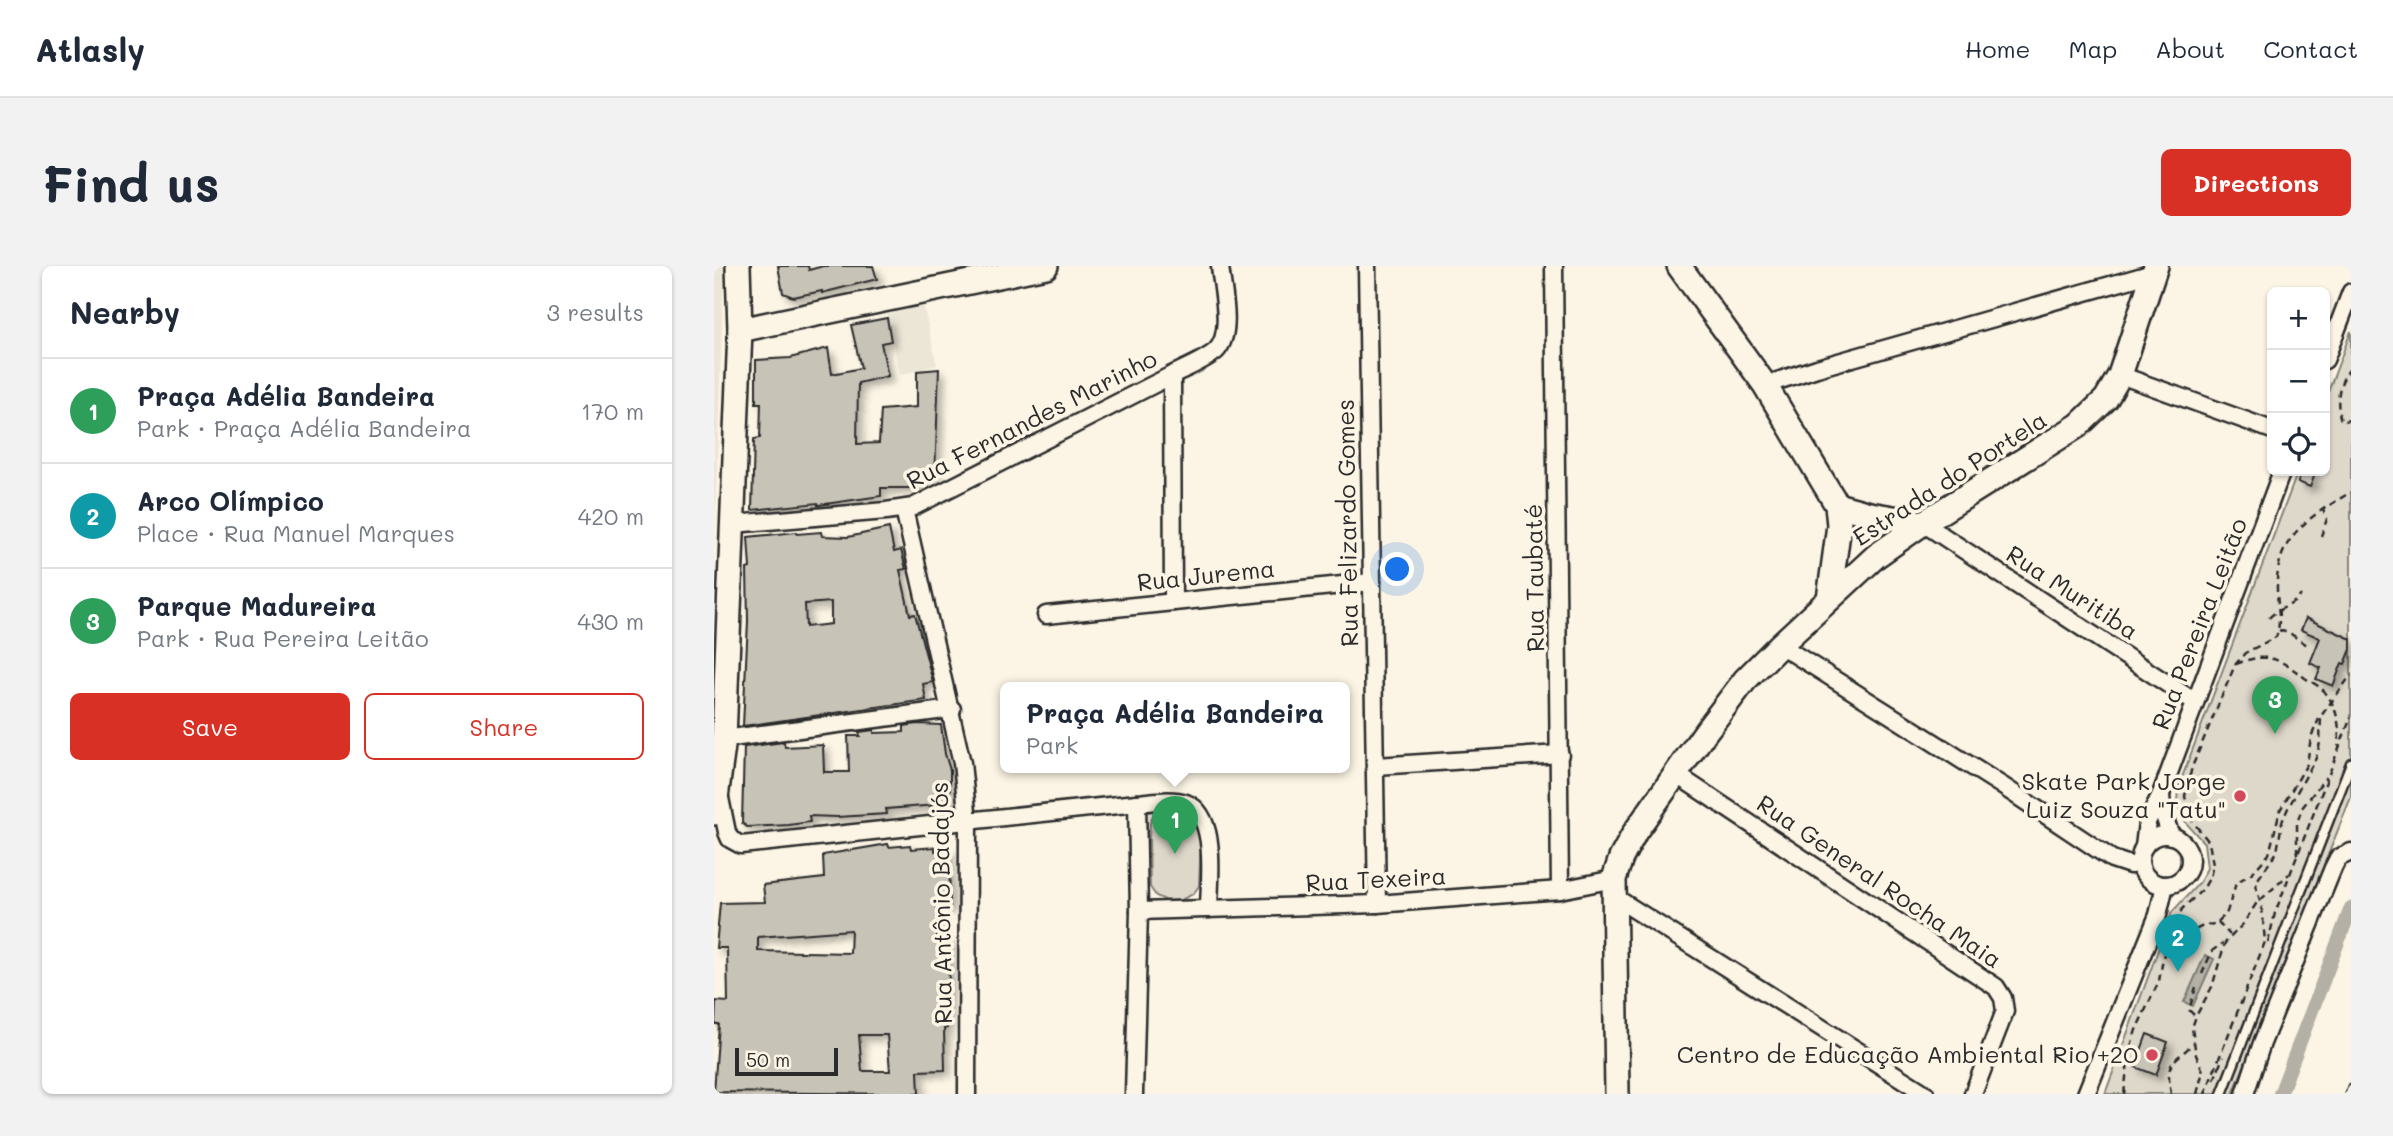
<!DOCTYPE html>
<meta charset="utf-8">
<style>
body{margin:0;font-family:Mali,sans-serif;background:#f2f2f3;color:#1f2937}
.controls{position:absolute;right:21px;top:21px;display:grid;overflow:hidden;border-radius:10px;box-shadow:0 2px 5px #0004}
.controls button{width:63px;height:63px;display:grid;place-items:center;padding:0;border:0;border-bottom:2px solid #e0e1e3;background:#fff;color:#1f2937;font:35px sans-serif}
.scale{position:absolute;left:21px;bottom:18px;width:103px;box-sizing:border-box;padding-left:7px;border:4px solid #2b2b2b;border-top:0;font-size:19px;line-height:24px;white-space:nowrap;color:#2b2b2b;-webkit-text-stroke:5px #fcf5e5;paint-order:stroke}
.you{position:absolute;left:684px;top:304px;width:24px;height:24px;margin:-18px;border:5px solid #fff;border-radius:50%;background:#1a73e8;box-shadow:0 0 0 10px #1a73e833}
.badge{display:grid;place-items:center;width:46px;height:46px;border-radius:50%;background:#d93025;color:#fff;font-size:23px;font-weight:700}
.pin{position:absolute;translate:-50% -58px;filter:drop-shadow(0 2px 4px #0008)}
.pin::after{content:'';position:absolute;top:37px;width:24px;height:21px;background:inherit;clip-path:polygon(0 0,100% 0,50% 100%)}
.popup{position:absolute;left:286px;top:416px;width:350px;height:91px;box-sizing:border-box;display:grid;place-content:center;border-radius:10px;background:#fff;filter:drop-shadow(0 2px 5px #0005);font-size:23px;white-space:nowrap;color:#747a83}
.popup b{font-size:26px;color:#1f2937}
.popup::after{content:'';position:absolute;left:50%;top:100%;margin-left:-14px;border:14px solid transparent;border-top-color:#fff}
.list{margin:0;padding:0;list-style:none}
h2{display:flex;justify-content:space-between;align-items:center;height:91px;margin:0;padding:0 28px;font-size:30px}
h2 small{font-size:23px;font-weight:400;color:#747a83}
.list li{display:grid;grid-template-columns:46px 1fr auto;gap:21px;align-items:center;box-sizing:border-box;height:105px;padding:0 28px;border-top:2px solid #e0e1e3}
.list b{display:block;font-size:26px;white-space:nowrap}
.list p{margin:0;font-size:23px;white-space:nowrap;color:#747a83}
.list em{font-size:23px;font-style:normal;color:#747a83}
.actions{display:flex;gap:14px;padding:21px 28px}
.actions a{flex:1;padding:16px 0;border:2px solid #d93025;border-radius:10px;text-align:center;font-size:24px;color:#d93025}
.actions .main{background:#d93025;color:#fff}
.icon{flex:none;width:38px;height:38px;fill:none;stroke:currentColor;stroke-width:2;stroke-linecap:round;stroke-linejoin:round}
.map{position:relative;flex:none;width:1637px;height:828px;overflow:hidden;border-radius:10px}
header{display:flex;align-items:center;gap:42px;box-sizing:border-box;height:98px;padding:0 35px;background:#fff;border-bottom:2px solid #e0e1e3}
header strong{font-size:33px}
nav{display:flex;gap:38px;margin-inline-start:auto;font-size:24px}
.intro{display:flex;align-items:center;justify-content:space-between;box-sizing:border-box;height:168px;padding:0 42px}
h1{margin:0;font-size:49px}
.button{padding:18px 32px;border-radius:10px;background:#d93025;color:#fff;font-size:24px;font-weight:700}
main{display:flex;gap:42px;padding:0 42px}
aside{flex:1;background:#fff;border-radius:10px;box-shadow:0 2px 5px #0004}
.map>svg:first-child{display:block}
</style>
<header>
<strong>Atlasly</strong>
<nav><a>Home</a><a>Map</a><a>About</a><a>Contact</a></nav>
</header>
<div class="intro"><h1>Find us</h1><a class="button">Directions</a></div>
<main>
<aside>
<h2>Nearby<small>3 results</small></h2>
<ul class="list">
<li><span class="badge" style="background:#2e9e5b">1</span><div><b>Praça Adélia Bandeira</b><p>Park · Praça Adélia Bandeira</p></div><em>170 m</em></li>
<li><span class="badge" style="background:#0f9aa8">2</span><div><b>Arco Olímpico</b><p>Place · Rua Manuel Marques</p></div><em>420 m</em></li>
<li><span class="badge" style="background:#2e9e5b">3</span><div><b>Parque Madureira</b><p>Park · Rua Pereira Leitão</p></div><em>430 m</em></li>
</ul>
<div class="actions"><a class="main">Save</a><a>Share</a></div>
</aside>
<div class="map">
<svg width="1637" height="828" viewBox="0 0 1637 828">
<defs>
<filter id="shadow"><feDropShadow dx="5.5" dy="5.5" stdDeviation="3.5" flood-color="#0004"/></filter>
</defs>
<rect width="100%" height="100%" fill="#fcf5e5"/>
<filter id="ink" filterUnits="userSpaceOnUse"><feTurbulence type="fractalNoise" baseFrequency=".0143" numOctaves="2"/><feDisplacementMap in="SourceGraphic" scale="14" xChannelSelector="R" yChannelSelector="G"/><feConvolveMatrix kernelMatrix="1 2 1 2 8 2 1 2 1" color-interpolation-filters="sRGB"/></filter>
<g filter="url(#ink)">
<g fill="#ece6d7">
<polygon points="0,0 10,0 0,284"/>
<polygon points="209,38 223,99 186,109 173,49"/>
</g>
<g fill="#ded8ca" stroke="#84827a" stroke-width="2">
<polygon points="1637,65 1637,531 1519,828 1391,828 1458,646 1486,616 1493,602 1490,577 1473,558 1467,548 1463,536 1464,522 1584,205 1611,205 1611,134"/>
<polygon points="466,541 478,546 487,569 485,620 479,628 467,634 453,635 442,630 436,621 435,572 436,557 440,547 452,542"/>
</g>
<polygon fill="#b4b0a5" stroke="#7d7b74" stroke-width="2" points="1491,689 1500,693 1479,740 1470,736"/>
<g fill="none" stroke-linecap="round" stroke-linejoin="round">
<polyline stroke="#b4b0a5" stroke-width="14" points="1566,828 1637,642"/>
</g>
<g fill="#c8c3b7" stroke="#2b2b2b" stroke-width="2" fill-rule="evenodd" filter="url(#shadow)">
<polygon points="64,0 94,0 95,4 109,0 159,0 163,13 108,27 108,25 79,31 69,27"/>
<polygon points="173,52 177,75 167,77 174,110 144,117 143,178 165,177 167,144 203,141 203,105 225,103 221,209 199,222 167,222 167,230 104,239 104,237 38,244 40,173 46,172 47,137 42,137 42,94 76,92 114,82 118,108 147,102 137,59"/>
<polygon points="1588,205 1601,208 1596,221 1584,216"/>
<path d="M175,262L180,286L187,284L192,303L186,304L196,349L201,348L219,416L209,418L212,434L29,460L34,355L33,303L36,302L34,271L83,266V268L107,266L108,270L134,271ZM117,336V358L92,361L91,338Z"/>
<polygon points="1592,352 1637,373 1637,383 1631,398 1628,397 1619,420 1602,413 1607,402 1596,397 1606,372 1587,364"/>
<polygon points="203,458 227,459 231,488 236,504 236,538 172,543 173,548 123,551 95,550 96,556 75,559 33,561 28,557 30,481 70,476 71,481 109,479 110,506 135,506 134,470 146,470 145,466 160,464 160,467 190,466 190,460"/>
<path d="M174,578L175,581L196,579L197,583L221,581V585L235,583L236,641H223V673H236L233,762L230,763L231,804L204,805L205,828L0,826L5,758H1L2,735L14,736L13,682H2L6,637L51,636L49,619L110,612L109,589ZM137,664L136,687L44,685V671ZM145,769H173L176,805H148Z"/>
<polygon points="1433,768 1454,776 1442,809 1421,801"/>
</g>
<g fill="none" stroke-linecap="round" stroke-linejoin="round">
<g stroke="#2b2b2b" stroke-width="13">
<polyline id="lane" points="1508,828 1637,497"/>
</g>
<g stroke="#2b2b2b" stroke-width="21">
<g id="street">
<polyline points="653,0 663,638"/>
<polyline points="840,0 846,624"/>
<polyline points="1611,94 1637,26"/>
<polyline points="458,109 459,336"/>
<polyline points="1406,109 1558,164"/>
<polyline points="1051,119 1103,102 1439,7"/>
<polyline points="190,243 248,497 254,555 253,828"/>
<polyline points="1209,257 1481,436"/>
<path d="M19,258L172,245L199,241L458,109C472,102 490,95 502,85C520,67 508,23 506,0"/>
<polyline points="332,349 658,316"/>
<polyline points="1066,379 1287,519 1398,593 1416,599 1426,598"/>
<polyline points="10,473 238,443"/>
<polyline points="662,500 846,488"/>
<polyline points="963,509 1282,721 1289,732 1291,745 1259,828"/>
<polyline points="1447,528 1448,544 1457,570"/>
<path d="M6,532L13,566L16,573L27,579L423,537C438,536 457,532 472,537C505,550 495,616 495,643"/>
<circle cx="1451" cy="594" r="25"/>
<polyline points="1430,581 1433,556 1447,528 1568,205"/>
<polyline points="899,630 1212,828"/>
<polyline points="425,645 663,638 846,624 900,613"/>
<polyline points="420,828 425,645 423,537"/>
<polyline points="1372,828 1444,649 1451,619"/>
<polyline points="1531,828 1548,777 1619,602 1624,592 1637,586"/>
</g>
</g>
<g stroke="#2b2b2b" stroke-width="28">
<g id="secondary">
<polyline points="965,0 1051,119 1123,239 1125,259 1115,333"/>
<polyline points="26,64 332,0"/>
<polyline points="1123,239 1156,248 1209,257"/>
<polyline points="0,547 10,473 26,64 24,0"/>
<polyline points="903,828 900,613 907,592 921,566 992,465 1031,414 1066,379 1162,290 1209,257 1365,159 1392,133 1406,109 1442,0"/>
</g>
</g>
<g stroke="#2b2b2b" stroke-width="2.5" stroke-dasharray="7 5" stroke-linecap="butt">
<path d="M1637,102C1623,116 1622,137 1627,155L1637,154"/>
<polyline points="1607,270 1613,253 1609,244"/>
<path d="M1555,352C1564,342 1578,341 1587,329"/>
<polyline points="1565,364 1577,368 1593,379"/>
<path d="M1522,398C1554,385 1566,393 1591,412C1597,416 1604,419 1609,424C1623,439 1627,461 1624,480"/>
<polyline points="1583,589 1583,557 1588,542 1612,511"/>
<polyline points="1504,656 1516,669"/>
<polyline points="1460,669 1467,671 1491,659 1502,658 1513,646 1522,617 1538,607 1555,588 1566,544 1593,498 1597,471 1605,453"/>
<polyline points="1554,677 1561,647 1637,451"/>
<polyline points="1488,708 1498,685 1509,677"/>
<polyline points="1480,749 1475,744 1482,721"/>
<polyline points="1500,814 1509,791"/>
<path d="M1410,828L1415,787L1422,764L1445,715L1451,682L1468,643L1489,623L1496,611L1499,599L1495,576L1475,551L1471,530L1478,501L1521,399L1531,387L1562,371C1568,356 1563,339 1563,323C1561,270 1597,250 1637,226"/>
<path d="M1457,828C1451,794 1458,798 1480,777"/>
<polyline points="1483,828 1489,805 1482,789 1478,762 1482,750 1498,721 1511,677 1529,658 1542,638 1575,608"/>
<polyline points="1491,828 1551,676 1548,643 1542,620 1544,613 1563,586 1568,556 1574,542 1602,492 1606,477 1607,450 1637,409"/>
</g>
<use href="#lane" stroke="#fcf5e5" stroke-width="8"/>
<use href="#street" stroke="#fcf5e5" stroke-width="16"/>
<use href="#secondary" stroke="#fcf5e5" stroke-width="23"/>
<g stroke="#2b2b2b" stroke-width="7">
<polyline id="rail" points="1634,828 1637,820"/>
</g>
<use href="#rail" stroke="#fcf5e5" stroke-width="4.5" stroke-dasharray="13" stroke-linecap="butt"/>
</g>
</g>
<g fill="#d1495b" stroke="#fcf5e5" stroke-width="2.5">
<circle cx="1526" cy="530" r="7"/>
<circle cx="1438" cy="789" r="7"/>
</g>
<g text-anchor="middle" stroke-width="7" stroke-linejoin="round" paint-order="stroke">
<g font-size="24" fill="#2b2b2b" stroke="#fcf5e5">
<text transform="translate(318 154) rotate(-27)" y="8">Rua Fernandes Marinho</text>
<text transform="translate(1236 213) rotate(-33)" y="8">Estrada do Portela</text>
<text transform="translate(634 257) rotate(-91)" y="8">Rua Felizardo Gomes</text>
<text transform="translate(492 310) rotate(-6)" y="8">Rua Jurema</text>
<text transform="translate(821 312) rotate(-91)" y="8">Rua Taubaté</text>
<text transform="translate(1358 327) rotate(33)" y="8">Rua Muritiba</text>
<text transform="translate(1486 358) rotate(-69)" y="8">Rua Pereira Leitão</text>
<text transform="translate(662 614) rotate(-3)" y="8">Rua Texeira</text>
<text transform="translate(1165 616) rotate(34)" y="8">Rua General Rocha Maia</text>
<text transform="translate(228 637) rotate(-91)" y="8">Rua Antônio Badajós</text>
</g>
<g font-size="24" fill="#2b2b2b" stroke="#fcf5e5" text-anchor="end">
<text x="1512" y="524">Skate Park Jorge<tspan x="1512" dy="28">Luiz Souza "Tatu"</tspan></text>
<text x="1424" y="797">Centro de Educação Ambiental Rio +20</text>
</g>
</g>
</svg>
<div class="controls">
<button>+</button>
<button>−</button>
<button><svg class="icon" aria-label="locate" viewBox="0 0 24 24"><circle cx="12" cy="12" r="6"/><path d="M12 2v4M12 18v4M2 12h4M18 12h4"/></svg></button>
</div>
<div class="scale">50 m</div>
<div class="you"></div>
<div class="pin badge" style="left:461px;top:588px;background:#2e9e5b">1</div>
<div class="popup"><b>Praça Adélia Bandeira</b>Park</div>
<div class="pin badge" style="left:1464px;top:706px;background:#0f9aa8">2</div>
<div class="pin badge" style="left:1561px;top:468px;background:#2e9e5b">3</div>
</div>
</main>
